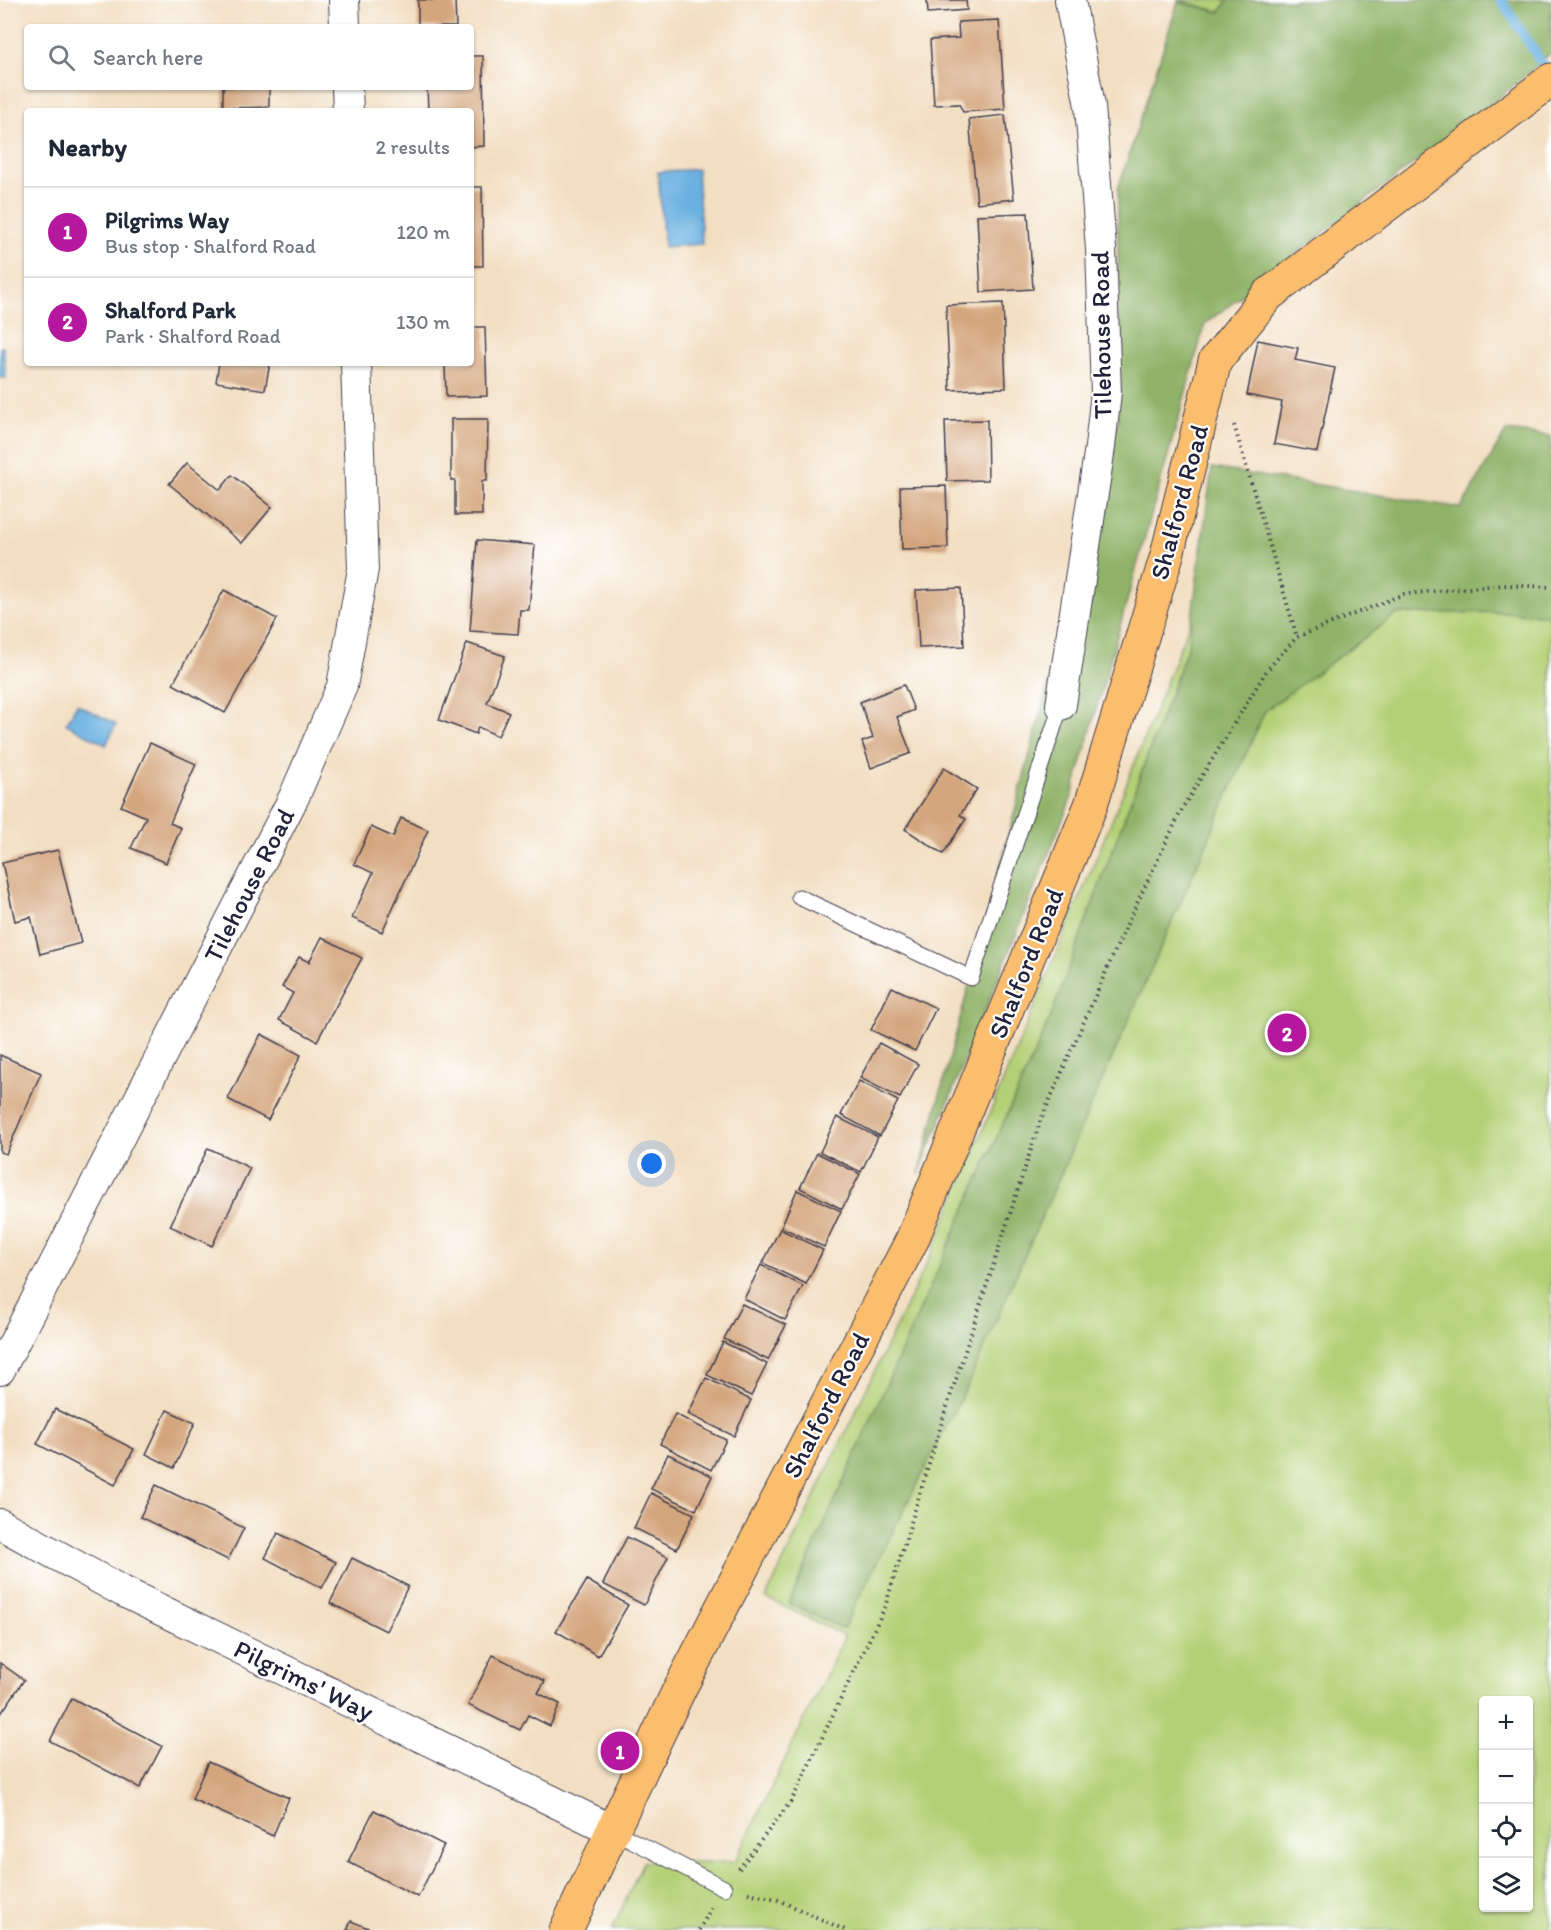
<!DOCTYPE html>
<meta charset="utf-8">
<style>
body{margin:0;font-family:Itim,sans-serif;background:#f2f2f3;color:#1f2937}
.controls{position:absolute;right:18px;bottom:18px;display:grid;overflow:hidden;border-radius:6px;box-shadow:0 2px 4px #0004}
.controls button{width:54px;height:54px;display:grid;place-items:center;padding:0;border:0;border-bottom:2px solid #e0e1e3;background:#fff;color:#1f2937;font:30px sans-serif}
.you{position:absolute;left:652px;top:1164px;width:21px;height:21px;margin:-15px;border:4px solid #fff;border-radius:50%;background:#1a73e8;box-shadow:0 0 0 9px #1a73e833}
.badge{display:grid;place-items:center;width:39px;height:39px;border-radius:50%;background:#b5179e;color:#fff;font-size:20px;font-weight:700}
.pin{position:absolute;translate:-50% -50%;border:3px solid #fff;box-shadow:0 2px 6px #0006}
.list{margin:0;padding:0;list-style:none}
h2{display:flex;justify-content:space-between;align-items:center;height:78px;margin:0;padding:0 24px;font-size:26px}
h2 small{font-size:20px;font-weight:400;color:#747a83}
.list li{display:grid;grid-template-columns:39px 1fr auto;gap:18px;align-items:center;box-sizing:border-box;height:90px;padding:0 24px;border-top:2px solid #e0e1e3}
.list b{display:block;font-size:22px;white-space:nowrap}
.list p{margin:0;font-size:20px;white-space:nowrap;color:#747a83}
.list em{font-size:20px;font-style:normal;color:#747a83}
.icon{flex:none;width:33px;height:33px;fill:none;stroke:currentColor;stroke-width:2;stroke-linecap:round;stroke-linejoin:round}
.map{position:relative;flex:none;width:1551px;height:1930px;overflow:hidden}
.search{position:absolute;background:#fff;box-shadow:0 2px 4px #0004;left:24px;top:24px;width:450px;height:66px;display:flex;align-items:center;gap:15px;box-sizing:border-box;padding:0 21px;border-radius:6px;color:#747a83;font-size:22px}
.panel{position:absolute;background:#fff;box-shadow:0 2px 4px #0004;left:24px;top:108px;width:450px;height:258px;border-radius:6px}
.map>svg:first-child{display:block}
</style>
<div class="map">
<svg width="1551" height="1930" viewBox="0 0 1551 1930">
<rect width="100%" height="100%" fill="#fff"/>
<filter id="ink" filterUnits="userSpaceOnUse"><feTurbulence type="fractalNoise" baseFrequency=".0167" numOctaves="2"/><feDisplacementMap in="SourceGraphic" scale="12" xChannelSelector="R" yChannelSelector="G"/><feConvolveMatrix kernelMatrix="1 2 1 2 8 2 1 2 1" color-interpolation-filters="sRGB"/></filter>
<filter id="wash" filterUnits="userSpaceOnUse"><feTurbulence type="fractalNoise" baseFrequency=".008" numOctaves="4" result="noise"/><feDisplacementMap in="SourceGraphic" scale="24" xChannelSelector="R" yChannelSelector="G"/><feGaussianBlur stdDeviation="1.35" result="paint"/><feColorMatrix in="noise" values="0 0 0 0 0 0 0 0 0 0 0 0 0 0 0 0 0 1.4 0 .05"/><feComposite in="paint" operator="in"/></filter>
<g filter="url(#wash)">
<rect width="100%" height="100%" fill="#f2dec1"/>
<g fill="#b4d076" stroke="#6b7958" stroke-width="1.5" fill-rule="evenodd">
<polygon points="1177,0 1228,0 1221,12"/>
<path d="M1239,497L1551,553V1930H612L643,1862H735L845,1636L766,1598L931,1254L1115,813ZM1484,1700H1528V1908H1484Z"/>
</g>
<g fill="#8fb267" stroke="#586a51" stroke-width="1.5">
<polygon points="1228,0 1551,0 1551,53 1501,96 1205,324 1072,796 919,1174 1118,420 1118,189 1178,2 1220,12"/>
<polygon points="1506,431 1551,436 1551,616 1505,612 1397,614 1265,711 969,1382 843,1629 789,1603 1051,1016 1188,646 1212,468 1461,508"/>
</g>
<g fill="#6bb1e1" stroke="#466a8e" stroke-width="1.5">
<polygon points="697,169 702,244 664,247 658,172"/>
<polygon points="0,347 3,347 6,378 0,378"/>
<polygon points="77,704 116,724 106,745 66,724"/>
</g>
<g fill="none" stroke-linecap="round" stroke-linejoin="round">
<polyline stroke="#6bb1e1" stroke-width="10" points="1501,0 1551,77"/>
</g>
<g id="blocks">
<g fill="#d4a67e">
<polygon points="418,0 455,0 456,27 418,27"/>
<polygon points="927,0 966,0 967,10 928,13"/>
<polygon points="999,20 1005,109 963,112 959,104 934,105 930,40 959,38 958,22"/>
<polygon points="471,56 483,56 484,146 471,147 471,111 428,111 427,87 471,87"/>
<polygon points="223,87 269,87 269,107 223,108"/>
<polygon points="1005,115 1014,199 977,203 969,119"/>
<polygon points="471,187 482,187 483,266 471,266"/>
<polygon points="1028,213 1033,289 981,292 977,215"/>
<polygon points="1003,303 1006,388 950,390 946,305"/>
<polygon points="471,327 485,327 487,396 446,397 445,363 471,363"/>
<polygon points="1258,340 1298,348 1295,360 1335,368 1317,452 1274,444 1282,402 1247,395"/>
<polygon points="219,363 270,363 265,390 216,382"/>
<polygon points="451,419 488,419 487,481 482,481 482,515 455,515 455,480 451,480"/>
<polygon points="987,420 988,480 947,481 945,421"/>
<polygon points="187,463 220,490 232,475 272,507 242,543 169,484"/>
<polygon points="946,486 948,548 902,549 900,487"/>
<polygon points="477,540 535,545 529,610 520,610 518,634 470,631"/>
<polygon points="961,588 964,646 919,648 916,590"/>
<polygon points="224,590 277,619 225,713 173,684"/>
<polygon points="467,643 505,656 487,703 509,712 498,736 478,727 476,734 439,720"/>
<polygon points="904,685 914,710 897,717 911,753 871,768 862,742 873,738 860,702"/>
<polygon points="150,743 196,764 170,823 181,828 166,863 131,848 146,817 121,806"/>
<polygon points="944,768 977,789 960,815 966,819 943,854 905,829"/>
<polygon points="401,818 428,830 382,932 352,918 373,873 354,864 371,827 393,837"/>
<polygon points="58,850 81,943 40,954 31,917 15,921 2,863"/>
<polygon points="322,937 362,958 317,1041 279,1020 293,993 282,987 299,957 309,962"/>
<polygon points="892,987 936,1008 915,1051 871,1030"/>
<polygon points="261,1034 301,1055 268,1120 228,1099"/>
<polygon points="879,1043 918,1064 900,1098 860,1078"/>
<polygon points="0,1055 41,1073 6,1154 0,1152"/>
<polygon points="859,1081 898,1101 880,1136 841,1115"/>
<polygon points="837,1117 878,1137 861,1172 820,1152"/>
<polygon points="208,1148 250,1168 212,1246 170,1226"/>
<polygon points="817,1153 860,1174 842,1209 800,1188"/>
<polygon points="797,1190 841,1211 824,1247 781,1227"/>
<polygon points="780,1229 823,1250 806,1284 763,1263"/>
<polygon points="761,1265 803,1286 785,1320 744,1299"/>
<polygon points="742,1304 786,1325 768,1360 724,1339"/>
<polygon points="723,1342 767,1364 751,1396 707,1375"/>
<polygon points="706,1378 751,1400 734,1436 688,1414"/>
<polygon points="55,1409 134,1449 115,1485 37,1444"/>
<polygon points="167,1410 195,1423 174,1468 146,1454"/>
<polygon points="675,1414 726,1440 711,1470 660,1444"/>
<polygon points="668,1454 712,1476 696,1510 651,1489"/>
<polygon points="156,1485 244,1528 228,1560 140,1517"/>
<polygon points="651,1493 694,1514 677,1549 634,1528"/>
<polygon points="278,1533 336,1562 322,1588 265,1558"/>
<polygon points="627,1537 668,1557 644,1605 603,1584"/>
<polygon points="352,1558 408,1586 386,1631 330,1603"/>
<polygon points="587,1580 628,1605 598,1656 556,1631"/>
<polygon points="493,1655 545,1681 538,1693 560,1704 550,1726 528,1715 520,1730 468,1705"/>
<polygon points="0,1663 24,1680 0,1715"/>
<polygon points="72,1698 162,1746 140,1788 50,1741"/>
<polygon points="208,1762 289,1798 273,1836 192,1799"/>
<polygon points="374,1810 444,1845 418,1897 348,1862"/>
<polygon points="351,1921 373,1930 347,1930"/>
</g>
</g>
</g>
<g filter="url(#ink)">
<use href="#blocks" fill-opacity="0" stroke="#413e4f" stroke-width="1.5"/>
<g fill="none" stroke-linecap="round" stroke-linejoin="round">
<g stroke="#413e4f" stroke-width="17">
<g id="service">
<polyline points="799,897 971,978 1061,705"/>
<polyline points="612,1830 724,1888"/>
</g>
</g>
<g stroke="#413e4f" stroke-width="32">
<g id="minor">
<polyline points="344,0 345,27"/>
<polyline points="347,87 348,111"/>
<polyline points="1061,705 1100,447 1106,392 1101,249 1090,106 1070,0"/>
<polyline points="0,1370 294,797 342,686 363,569 356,363"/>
<polyline points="0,1524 122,1591 612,1830"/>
</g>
</g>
<g stroke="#413e4f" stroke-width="35">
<polyline id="primary" points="566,1930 678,1692 912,1240 1091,805 1167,555 1215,361 1268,295 1551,80"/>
</g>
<g stroke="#413e4f" stroke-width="4" stroke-dasharray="1.5 4.5" stroke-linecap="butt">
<polyline points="1234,425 1297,637"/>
<polyline points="739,1869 792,1800 885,1607 941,1425 1040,1122 1126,926 1183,807 1267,670 1297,637 1404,594 1503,585 1551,587"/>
<polyline points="748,1893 776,1899 845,1930"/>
<polyline points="699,1930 712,1907"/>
</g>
<use href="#service" stroke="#fff" stroke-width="15"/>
<use href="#minor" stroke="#fff" stroke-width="30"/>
<use href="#primary" stroke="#fbbd6e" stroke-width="33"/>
</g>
</g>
<g text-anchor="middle" stroke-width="4.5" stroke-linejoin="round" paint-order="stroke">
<g font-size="26" fill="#22223b" stroke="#fff">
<text transform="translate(1101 335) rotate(-91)" y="9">Tilehouse Road</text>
<text transform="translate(1179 502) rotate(-75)" y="9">Shalford Road</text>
<text transform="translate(249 885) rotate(-63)" y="9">Tilehouse Road</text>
<text transform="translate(1026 963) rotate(-68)" y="9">Shalford Road</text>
<text transform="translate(826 1405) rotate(-63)" y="9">Shalford Road</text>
<text transform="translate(304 1680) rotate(26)" y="9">Pilgrims' Way</text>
</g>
</g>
</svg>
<div class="controls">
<button>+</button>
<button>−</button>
<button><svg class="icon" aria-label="locate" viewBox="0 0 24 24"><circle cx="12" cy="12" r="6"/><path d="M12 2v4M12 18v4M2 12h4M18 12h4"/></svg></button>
<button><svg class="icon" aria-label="layers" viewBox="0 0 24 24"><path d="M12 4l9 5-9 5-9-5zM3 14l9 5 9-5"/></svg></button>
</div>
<div class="you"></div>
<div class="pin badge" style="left:620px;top:1751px">1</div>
<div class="pin badge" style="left:1287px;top:1033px">2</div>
<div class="search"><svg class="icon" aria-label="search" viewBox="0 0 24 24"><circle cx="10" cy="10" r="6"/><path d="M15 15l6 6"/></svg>Search here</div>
<section class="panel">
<h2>Nearby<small>2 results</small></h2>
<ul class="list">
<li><span class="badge">1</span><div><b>Pilgrims Way</b><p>Bus stop · Shalford Road</p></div><em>120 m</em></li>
<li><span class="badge">2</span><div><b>Shalford Park</b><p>Park · Shalford Road</p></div><em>130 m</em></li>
</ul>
</section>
</div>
